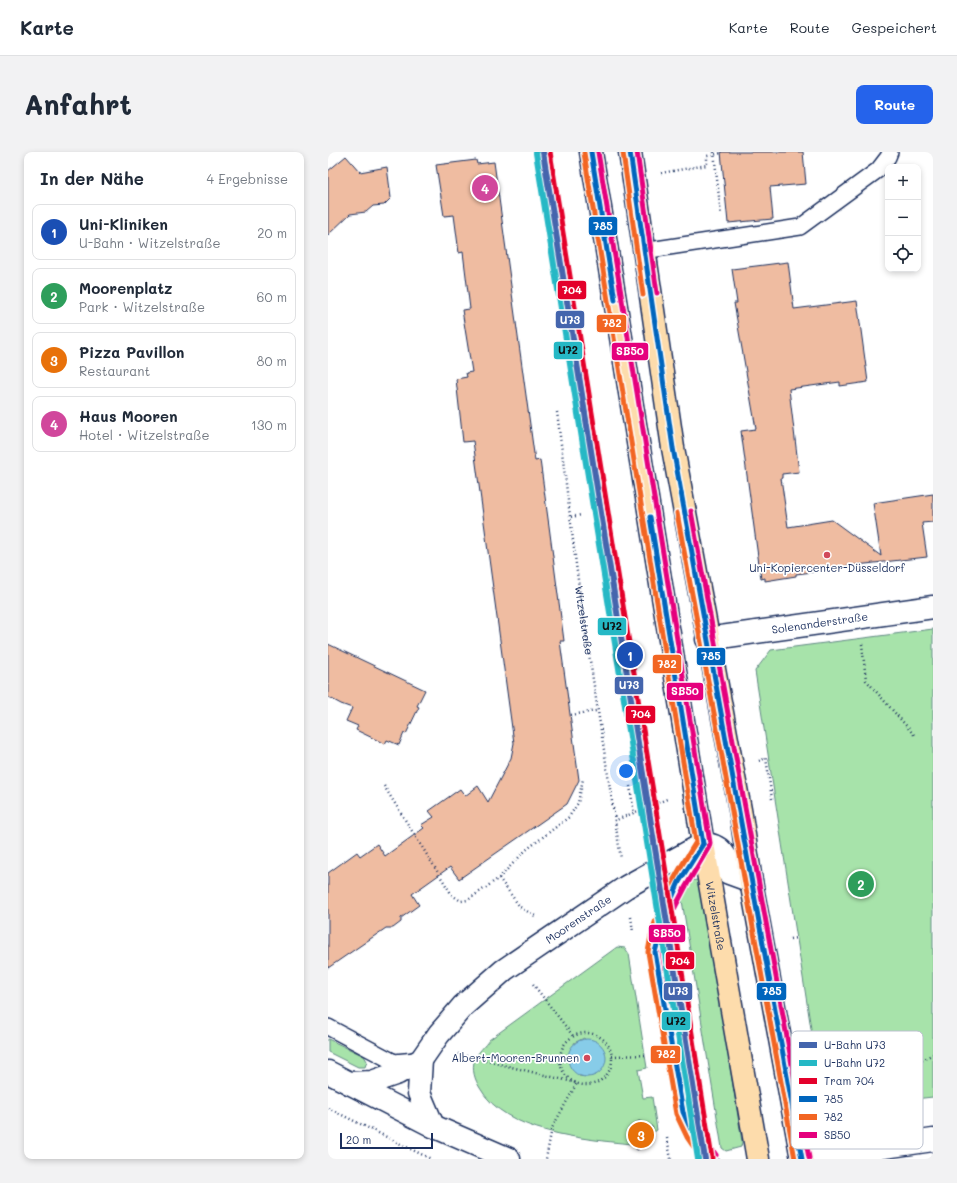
<!DOCTYPE html>
<html lang="de">
<meta charset="utf-8">
<style>
body{margin:0;font-family:Mali,sans-serif;background:#f2f2f3;color:#1f2937}
.controls{position:absolute;right:12px;top:12px;display:grid;overflow:hidden;border-radius:8px;box-shadow:0 2px 6px #0003}
.controls button{width:36px;height:36px;display:grid;place-items:center;padding:0;border:0;border-bottom:1px solid #e0e1e3;background:#fff;color:#1f2937;font:20px sans-serif}
.scale{position:absolute;left:12px;bottom:10px;width:93px;box-sizing:border-box;padding-left:4px;border:2px solid #1b2f5e;border-top:0;font-size:11px;line-height:14px;white-space:nowrap;color:#1b2f5e;-webkit-text-stroke:3px #fff;paint-order:stroke}
.you{position:absolute;left:298px;top:619px;width:14px;height:14px;margin:-10px;border:3px solid #fff;border-radius:50%;background:#1a73e8;box-shadow:0 0 0 6px #1a73e833}
.badge{display:grid;place-items:center;width:26px;height:26px;border-radius:50%;background:#2563eb;color:#fff;font-size:13px;font-weight:700}
.pin{position:absolute;translate:-50% -50%;border:2px solid #fff;box-shadow:0 1px 4px #0006}
.list{margin:0;padding:0;list-style:none}
h2{display:flex;justify-content:space-between;align-items:center;height:52px;margin:0;padding:0 16px;font-size:17px}
h2 small{font-size:13px;font-weight:400;color:#747a83}
.list li{display:grid;grid-template-columns:26px 1fr auto;gap:12px;align-items:center;box-sizing:border-box;height:56px;margin:0 8px 8px;padding:0 8px;border:1px solid #e0e1e3;border-radius:8px}
.list b{display:block;font-size:15px;white-space:nowrap}
.list p{margin:0;font-size:13px;white-space:nowrap;color:#747a83}
.list em{font-size:13px;font-style:normal;color:#747a83}
.icon{flex:none;width:22px;height:22px;fill:none;stroke:currentColor;stroke-width:2;stroke-linecap:round;stroke-linejoin:round}
.map{position:relative;flex:none;width:605px;height:1007px;overflow:hidden;border-radius:8px}
header{display:flex;align-items:center;gap:24px;box-sizing:border-box;height:56px;padding:0 20px;background:#fff;border-bottom:1px solid #e0e1e3}
header strong{font-size:19px}
nav{display:flex;gap:22px;margin-inline-start:auto;font-size:14px}
.intro{display:flex;align-items:center;justify-content:space-between;box-sizing:border-box;height:96px;padding:0 24px}
h1{margin:0;font-size:28px}
.button{padding:10px 18px;border-radius:8px;background:#2563eb;color:#fff;font-size:14px;font-weight:700}
main{display:flex;gap:24px;padding:0 24px}
aside{flex:1;background:#fff;border-radius:8px;box-shadow:0 2px 6px #0003}
.map>svg:first-child{display:block}
</style>
<header>
<strong>Karte</strong>
<nav><a>Karte</a><a>Route</a><a>Gespeichert</a></nav>
</header>
<div class="intro"><h1>Anfahrt</h1><a class="button">Route</a></div>
<main>
<aside>
<h2>In der Nähe<small>4 Ergebnisse</small></h2>
<ul class="list">
<li><span class="badge" style="background:#1a4fb4">1</span><div><b>Uni-Kliniken</b><p>U-Bahn · Witzelstraße</p></div><em>20 m</em></li>
<li><span class="badge" style="background:#2e9e5b">2</span><div><b>Moorenplatz</b><p>Park · Witzelstraße</p></div><em>60 m</em></li>
<li><span class="badge" style="background:#e8710a">3</span><div><b>Pizza Pavillon</b><p>Restaurant</p></div><em>80 m</em></li>
<li><span class="badge" style="background:#d1479c">4</span><div><b>Haus Mooren</b><p>Hotel · Witzelstraße</p></div><em>130 m</em></li>
</ul>
</aside>
<div class="map">
<svg width="605" height="1007" viewBox="0 0 605 1007">
<rect width="100%" height="100%" fill="#fff"/>
<filter id="ink" filterUnits="userSpaceOnUse"><feTurbulence type="fractalNoise" baseFrequency=".025" numOctaves="2"/><feDisplacementMap in="SourceGraphic" scale="8" xChannelSelector="R" yChannelSelector="G"/><feConvolveMatrix kernelMatrix="1 2 1 2 8 2 1 2 1" color-interpolation-filters="sRGB"/></filter>
<g filter="url(#ink)">
<g fill="#a7e3aa" stroke="#618984" fill-rule="evenodd">
<polygon points="605,477 605,945 502,956 494,947 427,519 443,498"/>
<polygon points="370,728 373,732 414,990 413,995 398,999 394,996 352,736 353,730"/>
<path d="M289,795L297,796L301,802L319,916L310,918L315,946L324,945L329,978L326,980L317,971H307C300,978 299,983 303,992C256,987 177,981 152,936C147,928 143,917 147,907C149,901 157,894 161,888ZM256,886L275,916C269,924 261,926 251,924L246,891Z"/>
<polygon points="0,887 36,904 39,909 37,915 30,915 0,900"/>
</g>
<circle fill="#87cce8" stroke="#5c8db1" cx="259" cy="906" r="19"/>
<g fill="#efbca1" stroke="#1b2f5e">
<polygon points="393,0 475,0 478,32 442,35 445,67 400,71"/>
<polygon points="18,4 32,20 59,15 63,46 56,53 45,54 38,60 22,62 0,83 0,19"/>
<polygon points="148,8 149,12 166,10 207,309 212,308 221,374 236,489 232,489 251,628 239,652 131,727 122,715 84,742 91,753 73,766 73,770 65,776 58,776 0,816 0,721 29,700 32,704 49,692 57,704 96,676 93,673 106,665 101,659 132,637 137,644 150,634 160,650 183,606 186,591 145,289 135,290 128,227 139,225 138,221 144,220 134,158 142,157 135,100 131,101 126,63 116,64 108,13"/>
<polygon points="460,110 466,157 529,149 540,230 512,234 512,230 461,237 471,320 454,322 454,326 453,326 460,375 504,368 553,404 545,351 605,342 605,370 594,371 599,405 485,418 485,420 468,422 468,424 437,429 437,426 433,427 413,279 428,277 406,151 409,151 404,117"/>
<polygon points="0,492 97,538 89,554 91,555 78,582 76,581 71,593 59,588 57,592 28,578 30,574 18,569 24,556 13,552 0,545"/>
<polygon points="311,969 324,975 325,983 324,988 319,993 309,998 301,986 301,976"/>
</g>
<g fill="none" stroke-linecap="round" stroke-linejoin="round">
<g stroke="#1b2f5e" stroke-width="18">
<g id="lane">
<polyline points="315,99 472,75 550,18 560,5 562,0"/>
<path d="M373,695C352,728 331,760 327,800L355,960L365,982L382,1007"/>
<polyline points="0,875 66,910 88,908"/>
</g>
</g>
<g stroke="#1b2f5e" stroke-width="25">
<g id="street">
<path id="s2" d="M379,487L605,455"/>
<polyline points="474,1007 605,988"/>
</g>
</g>
<g stroke="#1b2f5e" stroke-width="25">
<g id="secondary">
<polyline points="93,908 91,941 105,974"/>
<polyline points="0,920 105,974 181,1007"/>
<path id="s3" d="M21,931L44,930L70,921L93,908L111,882L135,854L176,818L298,735L375,692C392,692 401,704 401,721L423,729"/>
</g>
</g>
<g stroke="#1b2f5e" stroke-width="25">
<g id="primary">
<path id="s4" d="M263,0L375,692L430,1007"/>
<polyline points="302,0 345,296 413,663 423,729 474,1007"/>
</g>
</g>
<g stroke="#1b2f5e" stroke-width="2.5" stroke-dasharray="1 3" stroke-linecap="butt">
<polyline points="386,0 393,63"/>
<polyline points="333,21 379,13 379,4 394,1"/>
<path id="s1" d="M229,260L252,444L293,707"/>
<polyline points="243,365 253,363"/>
<polyline points="534,492 538,528 588,585"/>
<polyline points="243,563 268,559"/>
<polyline points="431,609 438,606 444,647"/>
<polyline points="56,634 124,743 133,749 140,748 171,726 198,698 241,665 250,651 255,627"/>
<polyline points="302,634 306,662"/>
<polyline points="286,669 339,647"/>
<polyline points="171,726 192,755 207,764"/>
<polyline points="303,765 305,780"/>
<polyline points="462,787 469,786"/>
<polyline points="205,832 245,884"/>
<circle cx="258" cy="907" r="26"/>
<polyline points="130,902 249,931 224,976 218,1007"/>
<polyline points="284,904 320,903"/>
<polyline points="0,956 103,1007"/>
<polyline points="517,973 514,962 539,958 536,942 605,902"/>
<polyline points="339,986 343,1007"/>
</g>
<use href="#lane" stroke="#fff" stroke-width="15"/>
<use href="#street" stroke="#fff" stroke-width="22"/>
<use href="#secondary" stroke="#fff" stroke-width="22"/>
<use href="#primary" stroke="#fddcac" stroke-width="22"/>
<g stroke="#fff" stroke-width="8">
<g id="bus-1">
<polyline points="263,0 287,148"/>
<polyline points="302,0 345,296 474,1007"/>
<polyline points="322,365 375,692"/>
<polyline points="375,692 351,730 339,757 327,800 355,960 365,982 382,1007"/>
</g>
</g>
<g stroke="#fff" stroke-width="8">
<g id="bus-2">
<path d="M256,1L368,690C346,725 326,759 320,800L348,962L359,985L374,1007"/>
<polyline points="295,1 315,143"/>
<path d="M349,361C390,576 427,792 467,1007"/>
</g>
</g>
<g stroke="#fff" stroke-width="8">
<g id="bus-3">
<polyline points="270,0 382,691 381,695 358,734 345,759 334,800 362,958 371,979 388,1003"/>
<polyline points="309,0 329,141"/>
<path d="M363,359C403,574 441,790 481,1006"/>
</g>
</g>
<use href="#bus-1" stroke="#0065bd" stroke-width="5"/>
<use href="#bus-2" stroke="#f26522" stroke-width="5"/>
<use href="#bus-3" stroke="#e5007d" stroke-width="5"/>
<g stroke="#fff" stroke-width="8">
<polyline id="tram-1" points="222,0 384,1006"/>
</g>
<use href="#tram-1" stroke="#e4002b" stroke-width="5"/>
<g stroke="#fff" stroke-width="9">
<polyline id="metro-1" points="215,0 377,1007"/>
</g>
<g stroke="#fff" stroke-width="9">
<polyline id="metro-2" points="208,1 370,1007"/>
</g>
<use href="#metro-1" stroke="#4465ad" stroke-width="6"/>
<use href="#metro-2" stroke="#25b8c5" stroke-width="6"/>
</g>
</g>
<g fill="#d1495b" stroke="#fff" stroke-width="1.5">
<circle cx="499" cy="403" r="4"/>
<circle cx="259" cy="906" r="4"/>
</g>
<g text-anchor="middle" stroke-width="3.5" stroke-linejoin="round" paint-order="stroke">
<g font-size="11" fill="#1b2f5e" stroke="#fff">
<text x="499" y="420">Uni-Kopiercenter-Düsseldorf</text>
<text x="251" y="910" text-anchor="end">Albert-Mooren-Brunnen</text>
</g>
<g font-size="11" fill="#1b2f5e" stroke="#fff">
<text dy="4" stroke="none"><textPath href="#s1" startOffset="210">Witzelstraße</textPath></text>
<text dy="4" stroke="none"><textPath href="#s2" startOffset="114">Solenanderstraße</textPath></text>
<text dy="4" stroke="none"><textPath href="#s4" startOffset="774">Witzelstraße</textPath></text>
<text dy="4" stroke="none"><textPath href="#s3" startOffset="290">Moorenstraße</textPath></text>
</g>
</g>
<rect x="463" y="879" width="132" height="118" rx="6" fill="#fff" stroke="#bbc1cf" stroke-width="1"/>
<rect x="471" y="890" width="18" height="6" fill="#4465ad"/>
<rect x="471" y="908" width="18" height="6" fill="#25b8c5"/>
<rect x="471" y="926" width="18" height="6" fill="#e4002b"/>
<rect x="471" y="944" width="18" height="6" fill="#0065bd"/>
<rect x="471" y="962" width="18" height="6" fill="#f26522"/>
<rect x="471" y="980" width="18" height="6" fill="#e5007d"/>
<g font-size="11" fill="#1b2f5e">
<text x="496" y="897">U-Bahn U73</text>
<text x="496" y="915">U-Bahn U72</text>
<text x="496" y="933">Tram 704</text>
<text x="496" y="951">785</text>
<text x="496" y="969">782</text>
<text x="496" y="987">SB50</text>
</g>
<g stroke="#fff" stroke-width="1.5">
<rect x="260" y="64" width="30" height="20" rx="4" fill="#0065bd"/>
<rect x="229" y="128" width="30" height="20" rx="4" fill="#e4002b"/>
<rect x="227" y="158" width="30" height="19" rx="4" fill="#4465ad"/>
<rect x="268" y="162" width="31" height="19" rx="4" fill="#f26522"/>
<rect x="225" y="189" width="30" height="19" rx="4" fill="#25b8c5"/>
<rect x="283" y="190" width="38" height="19" rx="4" fill="#e5007d"/>
<rect x="269" y="465" width="30" height="19" rx="4" fill="#25b8c5"/>
<rect x="368" y="495" width="30" height="19" rx="4" fill="#0065bd"/>
<rect x="324" y="502" width="30" height="20" rx="4" fill="#f26522"/>
<rect x="286" y="524" width="30" height="19" rx="4" fill="#4465ad"/>
<rect x="338" y="530" width="38" height="19" rx="4" fill="#e5007d"/>
<rect x="297" y="553" width="31" height="19" rx="4" fill="#e4002b"/>
<rect x="320" y="772" width="38" height="19" rx="4" fill="#e5007d"/>
<rect x="337" y="799" width="30" height="19" rx="4" fill="#e4002b"/>
<rect x="335" y="830" width="30" height="19" rx="4" fill="#4465ad"/>
<rect x="428" y="830" width="31" height="19" rx="4" fill="#0065bd"/>
<rect x="333" y="859" width="30" height="20" rx="4" fill="#25b8c5"/>
<rect x="322" y="893" width="31" height="19" rx="4" fill="#f26522"/>
</g>
<g font-size="11" text-anchor="middle" font-weight="bold" fill="#fff">
<text x="275" y="78">785</text>
<text x="244" y="142">704</text>
<text x="242" y="172">U73</text>
<text x="284" y="175">782</text>
<text x="302" y="203">SB50</text>
<text x="383" y="508">785</text>
<text x="339" y="516">782</text>
<text x="301" y="537">U73</text>
<text x="357" y="543">SB50</text>
<text x="313" y="566">704</text>
<text x="339" y="785">SB50</text>
<text x="352" y="813">704</text>
<text x="350" y="843">U73</text>
<text x="444" y="843">785</text>
<text x="338" y="906">782</text>
</g>
<g font-size="11" text-anchor="middle" font-weight="bold" fill="#111">
<text x="240" y="202">U72</text>
<text x="284" y="478">U72</text>
<text x="348" y="873">U72</text>
</g>
</svg>
<div class="controls">
<button>+</button>
<button>−</button>
<button><svg class="icon" aria-label="locate" viewBox="0 0 24 24"><circle cx="12" cy="12" r="6"/><path d="M12 2v4M12 18v4M2 12h4M18 12h4"/></svg></button>
</div>
<div class="scale">20 m</div>
<div class="you"></div>
<div class="pin badge" style="left:302px;top:503px;background:#1a4fb4">1</div>
<div class="pin badge" style="left:533px;top:732px;background:#2e9e5b">2</div>
<div class="pin badge" style="left:313px;top:983px;background:#e8710a">3</div>
<div class="pin badge" style="left:157px;top:36px;background:#d1479c">4</div>
</div>
</main>
